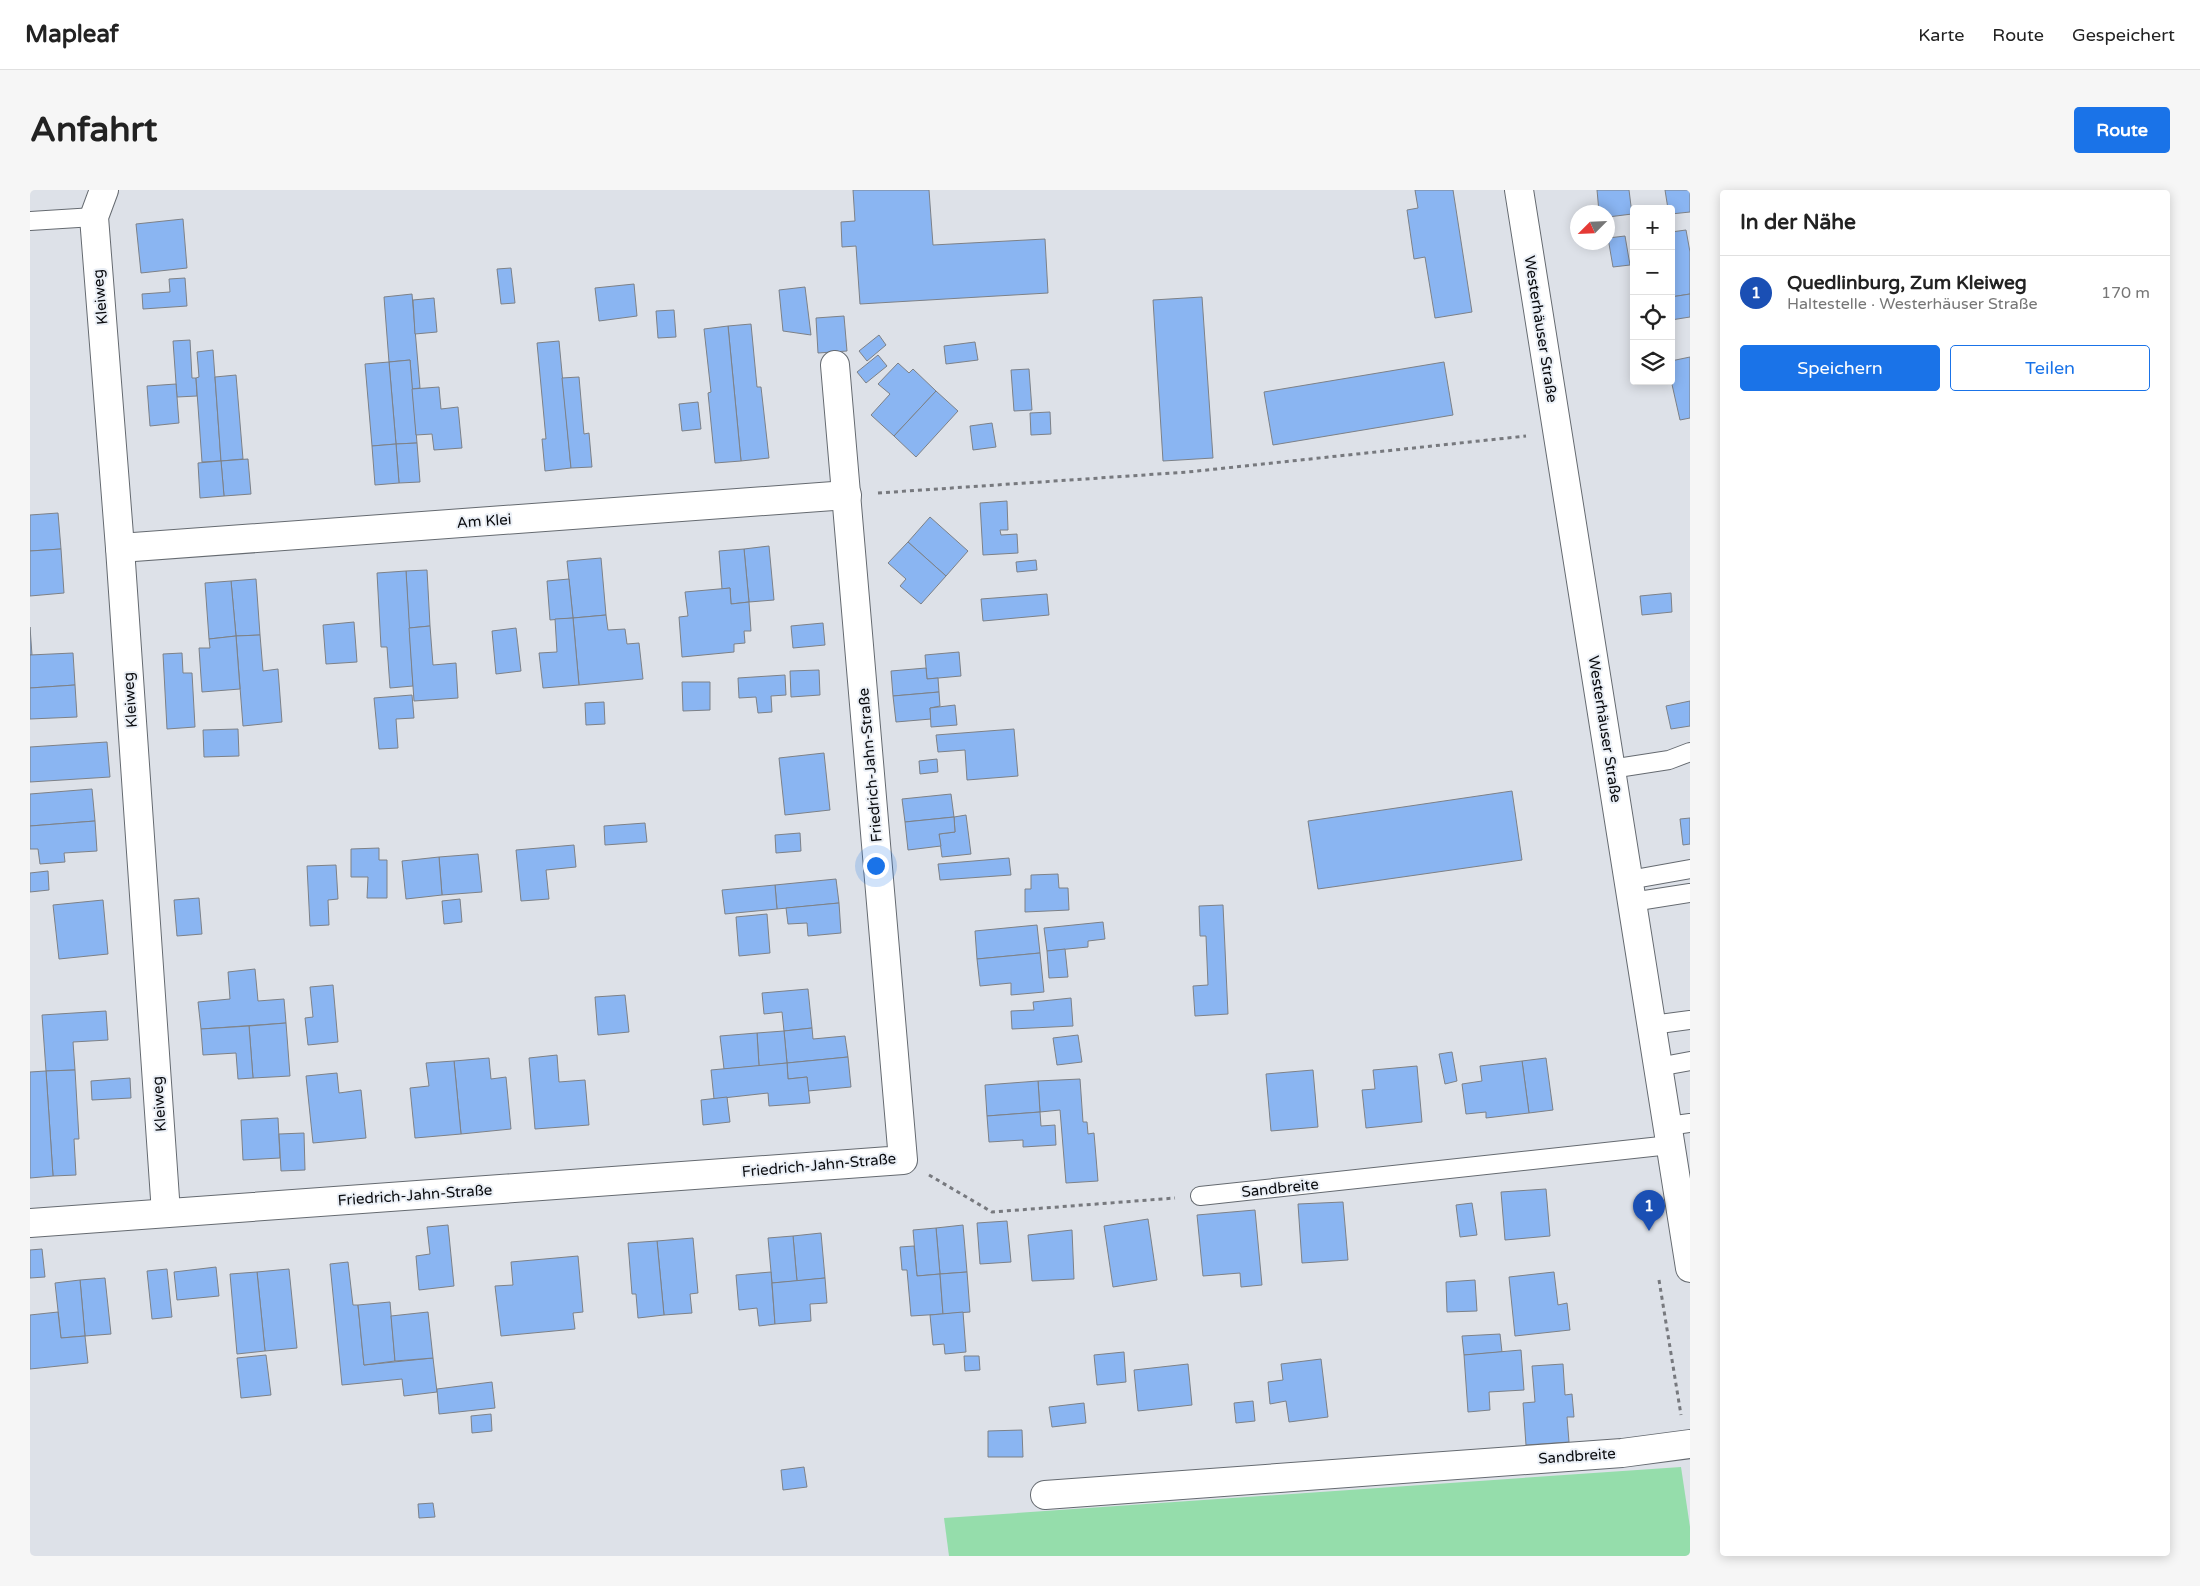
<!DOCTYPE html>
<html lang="de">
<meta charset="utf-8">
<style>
body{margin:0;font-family:"Varela Round",sans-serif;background:#f6f6f6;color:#222}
.controls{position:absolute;right:15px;top:15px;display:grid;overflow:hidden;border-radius:5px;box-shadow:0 2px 12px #0003}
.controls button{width:45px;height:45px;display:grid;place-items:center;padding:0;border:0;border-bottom:1px solid #e0e0e0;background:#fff;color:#222;font:25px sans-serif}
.compass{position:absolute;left:1540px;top:15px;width:45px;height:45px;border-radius:50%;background:#fff;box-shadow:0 2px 12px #0003;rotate:246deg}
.you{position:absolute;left:845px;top:675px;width:18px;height:18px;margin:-12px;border:4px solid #fff;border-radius:50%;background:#1a73e8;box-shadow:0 0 0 8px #1a73e833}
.badge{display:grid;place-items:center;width:32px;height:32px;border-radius:50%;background:#1a73e8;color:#fff;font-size:16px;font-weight:700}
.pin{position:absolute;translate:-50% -41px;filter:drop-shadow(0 1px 2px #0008)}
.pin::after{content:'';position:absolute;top:26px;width:18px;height:15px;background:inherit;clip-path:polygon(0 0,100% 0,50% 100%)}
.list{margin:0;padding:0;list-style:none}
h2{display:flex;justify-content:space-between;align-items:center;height:65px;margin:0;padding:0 20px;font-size:21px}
h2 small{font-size:16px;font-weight:400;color:#767676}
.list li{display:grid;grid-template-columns:32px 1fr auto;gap:15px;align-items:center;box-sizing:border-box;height:75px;padding:0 20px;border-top:1px solid #e0e0e0}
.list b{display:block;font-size:19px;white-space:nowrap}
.list p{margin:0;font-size:16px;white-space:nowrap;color:#767676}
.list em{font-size:16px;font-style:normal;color:#767676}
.actions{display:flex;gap:10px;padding:15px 20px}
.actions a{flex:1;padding:11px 0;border:1px solid #1a73e8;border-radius:5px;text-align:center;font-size:18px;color:#1a73e8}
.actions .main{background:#1a73e8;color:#fff}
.icon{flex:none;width:28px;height:28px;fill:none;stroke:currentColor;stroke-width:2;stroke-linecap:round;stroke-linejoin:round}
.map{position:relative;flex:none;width:1660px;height:1366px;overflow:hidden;border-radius:5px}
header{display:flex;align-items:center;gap:30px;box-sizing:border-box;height:70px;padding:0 25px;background:#fff;border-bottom:1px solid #e0e0e0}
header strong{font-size:24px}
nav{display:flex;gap:28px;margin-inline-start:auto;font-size:18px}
.intro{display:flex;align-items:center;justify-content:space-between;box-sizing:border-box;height:120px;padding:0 30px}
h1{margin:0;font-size:35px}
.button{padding:12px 22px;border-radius:5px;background:#1a73e8;color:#fff;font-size:18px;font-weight:700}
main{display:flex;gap:30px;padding:0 30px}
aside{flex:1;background:#fff;border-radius:5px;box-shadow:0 2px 12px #0003}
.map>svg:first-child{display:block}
</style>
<header>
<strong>Mapleaf</strong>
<nav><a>Karte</a><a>Route</a><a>Gespeichert</a></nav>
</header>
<div class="intro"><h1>Anfahrt</h1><a class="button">Route</a></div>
<main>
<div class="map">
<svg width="1660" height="1366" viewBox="0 0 1660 1366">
<rect width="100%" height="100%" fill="#dde1e8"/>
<polygon fill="#95ddab" points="1651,1277 1660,1337 1660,1366 919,1366 914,1328"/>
<g fill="#8ab5f2" stroke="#7d8187">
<polygon points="823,0 899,0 903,55 1015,49 1018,103 830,114 826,56 812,57 811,32 825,31"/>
<polygon points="1385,0 1423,0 1442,122 1405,128 1395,67 1384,69 1377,20 1388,18"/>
<polygon points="1567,0 1599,0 1602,24 1578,27 1578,22 1569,22"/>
<polygon points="1635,0 1660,0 1660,22 1641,24 1641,19 1638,19"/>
<polygon points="153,29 157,78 111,83 106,34"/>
<polygon points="1656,40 1660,62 1660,104 1641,107 1641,42"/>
<polygon points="1595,46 1600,75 1583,77 1578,48"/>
<polygon points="481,78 485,113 471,114 467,79"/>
<polygon points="155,88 157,116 113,119 112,104 140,102 139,89"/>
<polygon points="604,94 607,126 569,131 565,98"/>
<polygon points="775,97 781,145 753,141 749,100"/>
<polygon points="382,104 390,198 382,199 380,170 359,172 354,107"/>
<polygon points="1660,104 1660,127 1641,130 1641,107"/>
<polygon points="1172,107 1183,268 1133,271 1123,110"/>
<polygon points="404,108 407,142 385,144 383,110"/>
<polygon points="644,120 646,147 628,148 626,121"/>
<polygon points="814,126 817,161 788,163 786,128"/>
<polygon points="721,134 727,197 731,197 739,268 711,271 698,136"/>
<polygon points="698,136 711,271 685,273 678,203 681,202 674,139"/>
<polygon points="849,145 856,155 837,171 829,161"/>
<polygon points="160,150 162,188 166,188 167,206 147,207 143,151"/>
<polygon points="529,151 541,278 515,281 512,249 516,249 507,153"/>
<polygon points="945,152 948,170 916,174 914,156"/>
<polygon points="183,160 191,271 172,272 166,188 169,187 167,162"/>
<polygon points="848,165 857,176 836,193 827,182"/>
<polygon points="1660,167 1660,228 1650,230 1641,190 1641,171"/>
<polygon points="380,170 387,253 366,254 359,172"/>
<polygon points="359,172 366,254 342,256 335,174"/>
<polygon points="1414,172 1423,225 1243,255 1234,202"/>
<polygon points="868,173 879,183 883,179 906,201 864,246 841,225 860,204 848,194"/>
<polygon points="999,179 1002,220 984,221 981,180"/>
<polygon points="206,185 213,269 191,271 185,187"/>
<polygon points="549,187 554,244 559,243 562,277 541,278 532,188"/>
<polygon points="146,194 149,233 120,236 117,196"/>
<polygon points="409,197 411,219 428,217 432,258 404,260 402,244 386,245 382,199"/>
<polygon points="906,201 928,221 886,267 864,246"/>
<polygon points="668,212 671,239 652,241 649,214"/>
<polygon points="1020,222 1021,244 1001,245 1000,223"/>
<polygon points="962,233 966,257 943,260 940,236"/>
<polygon points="387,253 390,292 369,293 366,254"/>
<polygon points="366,254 369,293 345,295 342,256"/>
<polygon points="218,269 221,304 194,306 191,271"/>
<polygon points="191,271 194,306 170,308 168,273"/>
<polygon points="977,311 978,340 970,340 971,345 987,344 988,363 953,365 950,313"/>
<polygon points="28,323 31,359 0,361 0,325"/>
<polygon points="900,327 938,361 916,386 878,352"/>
<polygon points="878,352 916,386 891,414 870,396 876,389 858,373"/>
<polygon points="739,356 744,410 719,412 714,359"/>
<polygon points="31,359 34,403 0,406 0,361"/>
<polygon points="714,359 719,412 701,414 700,398 692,399 689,361"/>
<polygon points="571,368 576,425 543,428 537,371"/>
<polygon points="1006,370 1007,380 987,382 986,372"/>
<polygon points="397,380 400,436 379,438 376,381"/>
<polygon points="376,381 383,496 360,498 357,457 351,457 347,383"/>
<polygon points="226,389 230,445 206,446 201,391"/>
<polygon points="539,389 543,428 520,430 517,391"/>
<polygon points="201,391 206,446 179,449 175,393"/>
<polygon points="700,398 701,414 719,412 721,441 714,441 715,453 704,454 704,462 652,467 649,427 658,426 655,402"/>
<polygon points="1641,403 1642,422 1612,425 1610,406"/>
<polygon points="1017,404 1019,425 953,431 951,409"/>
<polygon points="576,425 578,440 595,439 597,454 609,453 613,489 549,495 543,428"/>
<polygon points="543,428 549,495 513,498 509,463 527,462 525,429"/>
<polygon points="324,432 327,472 296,474 293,435"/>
<polygon points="793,433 795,455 763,458 761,436"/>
<polygon points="400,436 403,475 426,473 428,508 384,511 379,438"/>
<polygon points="0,437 2,465 0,465"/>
<polygon points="486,438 491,481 466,484 462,441"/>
<polygon points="230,445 233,481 248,479 252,532 213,536 206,446"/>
<polygon points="206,446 210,499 172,502 169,458 180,458 179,449"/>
<polygon points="929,462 931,486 897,489 895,465"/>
<polygon points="43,463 45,495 0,498 0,465"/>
<polygon points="152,463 153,483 162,483 165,537 137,539 133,464"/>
<polygon points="896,478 897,489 908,488 909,502 863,506 861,481"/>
<polygon points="789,480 790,505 761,507 760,481"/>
<polygon points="755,485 756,505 741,506 742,522 728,523 726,507 709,508 708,488"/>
<polygon points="652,492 680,492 680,520 653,521"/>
<polygon points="45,495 47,527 0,529 0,498"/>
<polygon points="909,502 910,516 900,518 901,529 866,532 863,506"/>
<polygon points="382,505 384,528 366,529 368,558 349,559 344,508"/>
<polygon points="1660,511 1660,536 1641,539 1636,516"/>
<polygon points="574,512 575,534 556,535 555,513"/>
<polygon points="925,515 927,535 901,537 900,518"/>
<polygon points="208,539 209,566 174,567 173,540"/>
<polygon points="984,539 988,586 937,590 935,560 908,562 906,545"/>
<polygon points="77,552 80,587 0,592 0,557"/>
<polygon points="794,563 800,620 755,625 749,568"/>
<polygon points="907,569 908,582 890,584 889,571"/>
<polygon points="62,599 65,631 0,636 0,604"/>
<polygon points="1482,601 1492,670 1288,699 1278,631"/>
<polygon points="921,604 924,627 875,632 872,609"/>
<polygon points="936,625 941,664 912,667 909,644 925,642 924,627"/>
<polygon points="924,627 925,642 909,644 911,656 878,660 875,632"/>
<polygon points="1660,628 1660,654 1653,655 1650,629"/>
<polygon points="65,631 67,661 34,663 35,672 10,674 8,659 0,659 0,636"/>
<polygon points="615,633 617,652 575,655 574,636"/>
<polygon points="770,643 771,661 746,663 745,645"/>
<polygon points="544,655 546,677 516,680 519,709 491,711 486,660"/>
<polygon points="349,658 349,670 357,670 357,708 337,708 338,687 321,687 321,659"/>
<polygon points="448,664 452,702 412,705 409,667"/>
<polygon points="409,667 412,705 376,709 372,671"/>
<polygon points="979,668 981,685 910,690 908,674"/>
<polygon points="306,675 308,709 298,710 299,735 280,736 277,676"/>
<polygon points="18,681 19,700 0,702 0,683"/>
<polygon points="1028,684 1029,698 1038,698 1039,720 995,722 995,699 1001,699 1001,685"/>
<polygon points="806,689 809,713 747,719 745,695"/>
<polygon points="745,695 747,719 695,724 692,700"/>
<polygon points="169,708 172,744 147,746 144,710"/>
<polygon points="430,709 432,732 414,734 412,711"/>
<polygon points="73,710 78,764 29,769 23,715"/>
<polygon points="809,713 811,743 778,746 777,733 758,734 756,718"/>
<polygon points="1193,715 1198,824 1165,826 1163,796 1178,795 1176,746 1170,746 1169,716"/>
<polygon points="737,724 740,763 709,766 706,727"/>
<polygon points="1073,732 1075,749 1058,751 1058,757 1017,761 1014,738"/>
<polygon points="1007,735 1010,763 947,769 945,741"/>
<polygon points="1035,759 1038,787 1019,788 1017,761"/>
<polygon points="1010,763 1014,802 981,805 981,793 950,796 947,769"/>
<polygon points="225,779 228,811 254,809 256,833 171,839 168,812 200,809 198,782"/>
<polygon points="303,795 308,852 278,855 275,828 283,827 280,797"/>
<polygon points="778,799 782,838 754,841 752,822 734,824 732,803"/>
<polygon points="595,805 599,842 568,845 565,807"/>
<polygon points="1041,808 1043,836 982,839 981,821 1004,820 1003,812"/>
<polygon points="76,821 78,850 43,852 45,880 16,881 12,825"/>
<polygon points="256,833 260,886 223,888 219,836"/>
<polygon points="219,836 223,888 208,889 206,863 173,865 171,839"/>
<polygon points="782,838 783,849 815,846 818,867 757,873 754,841"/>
<polygon points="754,841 757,873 729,876 727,843"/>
<polygon points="727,843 729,876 694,879 690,846"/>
<polygon points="1048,845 1052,872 1027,875 1023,848"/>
<polygon points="1422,862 1427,891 1415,894 1409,864"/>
<polygon points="527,865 529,892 555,890 559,935 505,939 499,868"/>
<polygon points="818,867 821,897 778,901 777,887 758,889 757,873"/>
<polygon points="459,868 461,889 476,887 481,939 431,944 424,871"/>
<polygon points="1516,868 1523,920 1499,923 1492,871"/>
<polygon points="424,871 431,944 385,948 380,898 399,896 396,873"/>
<polygon points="1492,871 1499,923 1456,928 1456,922 1436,924 1432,894 1452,891 1450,876"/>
<polygon points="757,873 758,889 777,887 780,913 739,916 738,903 684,909 681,880"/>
<polygon points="1387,876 1392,932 1336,938 1332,900 1345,899 1343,880"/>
<polygon points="45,880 49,949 44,949 46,985 23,986 16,881"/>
<polygon points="1283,880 1288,937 1241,941 1236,884"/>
<polygon points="16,881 23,986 0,988 0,882"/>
<polygon points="307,883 309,903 331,900 336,948 283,953 276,886"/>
<polygon points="100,888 101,908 62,910 61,891"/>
<polygon points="1050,889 1053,932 1057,932 1058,944 1064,943 1068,991 1036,993 1030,920 1010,922 1008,891"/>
<polygon points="1008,891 1010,922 957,926 955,895"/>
<polygon points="697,907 700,932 673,935 671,910"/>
<polygon points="1010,922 1011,936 1025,935 1026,955 993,957 993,950 959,952 957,926"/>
<polygon points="248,928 250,968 213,970 211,930"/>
<polygon points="274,943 275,980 251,981 249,944"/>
<polygon points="1516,999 1520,1046 1475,1050 1471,1002"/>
<polygon points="1313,1012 1318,1070 1272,1073 1268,1014"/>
<polygon points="1442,1013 1447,1045 1430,1047 1426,1015"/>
<polygon points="1225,1020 1232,1095 1211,1097 1210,1083 1173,1086 1167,1025"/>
<polygon points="1118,1029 1127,1090 1083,1097 1074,1036"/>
<polygon points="977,1031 981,1072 950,1074 947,1033"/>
<polygon points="418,1035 424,1096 389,1100 386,1066 400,1064 397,1037"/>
<polygon points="933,1035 937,1082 910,1084 906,1038"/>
<polygon points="906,1038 910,1084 887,1086 883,1040"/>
<polygon points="1042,1040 1044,1089 1002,1091 998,1045"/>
<polygon points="791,1043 795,1088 767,1091 763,1046"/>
<polygon points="763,1046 767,1091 742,1093 738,1048"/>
<polygon points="663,1048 668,1103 660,1104 662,1123 634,1125 627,1051"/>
<polygon points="627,1051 634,1125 608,1128 606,1104 602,1104 598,1053"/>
<polygon points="884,1056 887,1086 910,1084 913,1124 881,1126 877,1080 872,1080 870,1057"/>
<polygon points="12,1059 15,1087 0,1088 0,1060"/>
<polygon points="548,1066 553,1122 543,1123 545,1139 471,1146 465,1096 483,1095 481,1072"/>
<polygon points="318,1072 323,1115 328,1115 334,1175 403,1168 407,1202 374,1206 372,1189 312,1195 300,1074"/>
<polygon points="186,1077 189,1106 147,1110 144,1082"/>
<polygon points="137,1079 142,1127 122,1129 117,1081"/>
<polygon points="259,1079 267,1158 235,1161 227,1082"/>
<polygon points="227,1082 235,1161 207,1164 200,1084"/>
<polygon points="741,1082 745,1134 729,1136 727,1118 709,1120 706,1085"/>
<polygon points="937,1082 940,1122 913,1124 910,1084"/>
<polygon points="1524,1082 1528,1115 1537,1113 1540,1140 1485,1146 1479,1087"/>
<polygon points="75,1088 81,1144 55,1146 50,1090"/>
<polygon points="795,1088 797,1113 780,1114 781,1131 745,1134 742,1093"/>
<polygon points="50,1090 55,1146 31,1148 25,1093"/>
<polygon points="1445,1090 1447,1121 1417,1122 1416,1092"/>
<polygon points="360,1112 365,1171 334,1175 328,1115"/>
<polygon points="28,1122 31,1148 55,1146 58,1173 0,1179 0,1125"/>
<polygon points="398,1122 403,1168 365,1171 361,1126"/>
<polygon points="933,1122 936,1162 915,1164 914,1154 903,1155 900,1125"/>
<polygon points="1470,1144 1472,1162 1434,1165 1432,1146"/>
<polygon points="1491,1160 1494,1200 1459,1202 1460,1220 1438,1222 1434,1165"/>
<polygon points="1094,1162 1096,1192 1067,1195 1064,1165"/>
<polygon points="236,1165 241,1205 211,1208 207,1168"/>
<polygon points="934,1166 949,1166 950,1180 935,1181"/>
<polygon points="1291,1169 1298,1227 1259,1232 1256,1211 1240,1214 1238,1192 1253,1190 1251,1174"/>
<polygon points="1158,1174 1162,1215 1108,1221 1104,1180"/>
<polygon points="1533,1174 1535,1205 1542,1204 1544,1227 1537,1227 1539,1252 1496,1255 1493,1213 1505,1212 1502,1176"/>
<polygon points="462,1192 465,1218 409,1224 407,1199"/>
<polygon points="1223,1211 1225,1231 1206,1233 1204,1213"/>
<polygon points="1054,1213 1056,1233 1022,1237 1019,1217"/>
<polygon points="461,1224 462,1241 442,1243 441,1226"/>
<polygon points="992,1240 993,1267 958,1267 958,1241"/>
<polygon points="774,1277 777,1297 753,1300 751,1280"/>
<polygon points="403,1313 405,1327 389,1328 388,1314"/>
</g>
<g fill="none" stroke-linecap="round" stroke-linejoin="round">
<g stroke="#656a70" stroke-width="20">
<g id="service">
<polyline points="0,31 64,27"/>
<polyline points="1581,579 1639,570 1660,562"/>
<polyline points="1599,690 1660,679"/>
<polyline points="1602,712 1660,703"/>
<polyline points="1622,835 1660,830"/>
<polyline points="1628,877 1660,871"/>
<polyline points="1638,936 1660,933"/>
<polyline points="1170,1006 1640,955"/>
</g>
</g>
<g stroke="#656a70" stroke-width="30">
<g id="minor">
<polyline points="74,0 64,27 90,358 136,1023"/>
<polyline points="90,358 817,305"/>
<polyline points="0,1033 873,970 805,175"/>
<polyline points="1015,1305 1592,1263 1660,1254"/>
</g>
</g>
<g stroke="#656a70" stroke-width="30">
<polyline id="secondary" points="1489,0 1660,1078"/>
</g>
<g stroke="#77797e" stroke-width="3" stroke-dasharray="4 4" stroke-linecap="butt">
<polyline points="848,303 1158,282 1496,246"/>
<polyline points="899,985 962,1022 1145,1008"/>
<polyline points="1629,1090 1651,1225"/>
</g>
<use href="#service" stroke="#fff" stroke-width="18"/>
<use href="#minor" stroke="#fff" stroke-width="28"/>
<use href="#secondary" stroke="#fff" stroke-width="28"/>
</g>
<g text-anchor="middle" stroke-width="4" stroke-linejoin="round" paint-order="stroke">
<g font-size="15" fill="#0a0b0e" stroke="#eaeff6">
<text transform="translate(70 107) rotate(-95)" y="5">Kleiweg</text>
<text transform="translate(1511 139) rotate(81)" y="5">Westerhäuser Straße</text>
<text transform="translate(454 331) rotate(-4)" y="5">Am Klei</text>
<text transform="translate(100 510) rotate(-94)" y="5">Kleiweg</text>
<text transform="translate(1575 539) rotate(81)" y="5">Westerhäuser Straße</text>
<text transform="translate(840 575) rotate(-95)" y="5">Friedrich-Jahn-Straße</text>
<text transform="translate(129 914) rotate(-94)" y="5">Kleiweg</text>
<text transform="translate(789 975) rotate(-5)" y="5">Friedrich-Jahn-Straße</text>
<text transform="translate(1250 998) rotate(-6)" y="5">Sandbreite</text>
<text transform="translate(385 1005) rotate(-4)" y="5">Friedrich-Jahn-Straße</text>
<text transform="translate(1547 1266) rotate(-4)" y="5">Sandbreite</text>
</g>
</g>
</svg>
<div class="controls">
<button>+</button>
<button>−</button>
<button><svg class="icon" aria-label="locate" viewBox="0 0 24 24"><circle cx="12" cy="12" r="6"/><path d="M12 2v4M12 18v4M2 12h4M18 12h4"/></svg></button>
<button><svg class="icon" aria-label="layers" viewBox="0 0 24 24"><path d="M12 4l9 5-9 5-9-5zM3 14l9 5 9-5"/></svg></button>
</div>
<svg class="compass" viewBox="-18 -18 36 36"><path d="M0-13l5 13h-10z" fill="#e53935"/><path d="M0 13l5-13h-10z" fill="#767676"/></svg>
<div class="you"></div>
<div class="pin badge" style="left:1619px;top:1041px;background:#1a4fb4">1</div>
</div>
<aside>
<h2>In der Nähe<small></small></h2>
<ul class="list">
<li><span class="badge" style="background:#1a4fb4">1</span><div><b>Quedlinburg, Zum Kleiweg</b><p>Haltestelle · Westerhäuser Straße</p></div><em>170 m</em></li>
</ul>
<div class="actions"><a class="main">Speichern</a><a>Teilen</a></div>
</aside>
</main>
